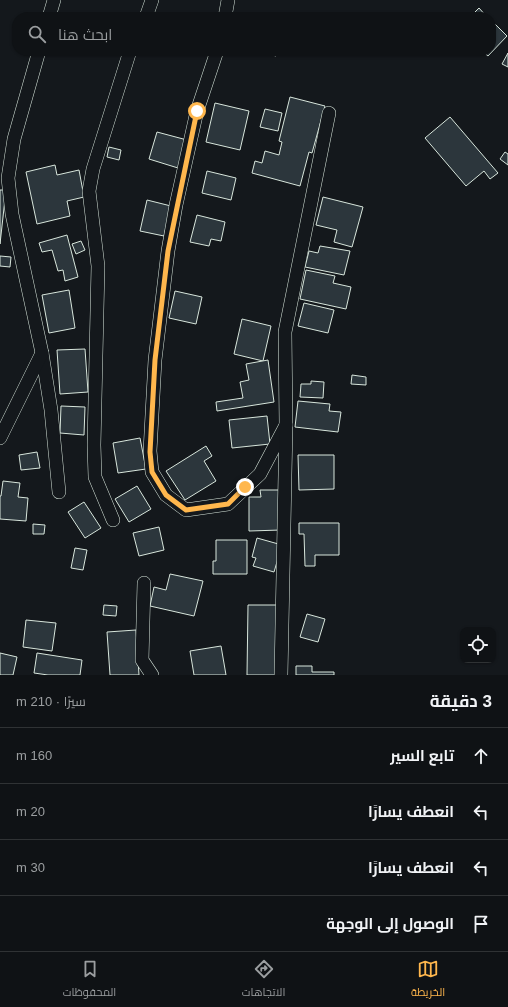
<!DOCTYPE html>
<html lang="ar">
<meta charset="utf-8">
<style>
body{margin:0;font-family:Arial,Cairo,sans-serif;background:#181b1e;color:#f1f3f6;direction:rtl}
.controls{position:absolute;right:12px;bottom:12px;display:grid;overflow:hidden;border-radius:8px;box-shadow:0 1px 3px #0004}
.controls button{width:36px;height:36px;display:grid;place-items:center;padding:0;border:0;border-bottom:1px solid #2f3234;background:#0f1215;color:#f1f3f6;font:20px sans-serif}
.stop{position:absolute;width:12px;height:12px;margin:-9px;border:3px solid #ffb74d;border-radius:50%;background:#fff}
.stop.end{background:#ffb74d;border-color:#fff;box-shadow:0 1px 4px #0008}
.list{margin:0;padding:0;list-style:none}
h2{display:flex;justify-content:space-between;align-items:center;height:52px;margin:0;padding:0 16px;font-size:17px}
h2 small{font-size:13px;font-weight:400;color:#9b9ea0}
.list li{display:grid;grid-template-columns:26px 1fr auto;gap:12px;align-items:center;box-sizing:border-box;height:56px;padding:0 16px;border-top:1px solid #2f3234}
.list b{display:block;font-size:15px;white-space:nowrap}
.list em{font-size:13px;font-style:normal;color:#9b9ea0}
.icon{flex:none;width:22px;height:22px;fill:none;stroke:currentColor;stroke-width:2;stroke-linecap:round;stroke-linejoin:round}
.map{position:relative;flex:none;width:508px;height:675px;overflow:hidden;direction:ltr}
.search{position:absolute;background:#0f1215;box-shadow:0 1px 3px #0004;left:12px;right:12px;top:12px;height:44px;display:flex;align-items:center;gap:10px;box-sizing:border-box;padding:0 14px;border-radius:16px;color:#9b9ea0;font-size:15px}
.sheet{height:276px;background:#0f1215}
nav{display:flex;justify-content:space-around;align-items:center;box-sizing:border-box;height:56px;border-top:1px solid #2f3234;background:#0f1215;font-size:11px;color:#9b9ea0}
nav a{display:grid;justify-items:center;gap:2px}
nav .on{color:#ffb74d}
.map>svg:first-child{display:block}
</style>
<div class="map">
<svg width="508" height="675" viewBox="0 0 508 675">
<rect width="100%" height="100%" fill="#14181c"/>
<g fill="#2c363c" stroke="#d8e6dc">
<polygon points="479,8 487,17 470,17"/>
<polygon points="491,20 507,36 488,56 482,51 491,51"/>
<polygon points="257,51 278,51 276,56"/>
<polygon points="508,53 508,67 502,64"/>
<polygon points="290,97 325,106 312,153 309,152 300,186 252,173 255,161 262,163 265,151 279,155 282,142 279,141"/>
<polygon points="215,103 249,111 240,150 206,142"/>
<polygon points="265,109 282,113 278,131 260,127"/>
<polygon points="450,117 498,173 490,179 484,171 466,186 425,138"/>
<polygon points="157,132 187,140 178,168 149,159"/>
<polygon points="109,147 121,150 119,160 107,157"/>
<polygon points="505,152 508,154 508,165 500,159"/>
<polygon points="55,165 57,175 79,170 84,197 67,201 70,216 37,224 26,172"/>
<polygon points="207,171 236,178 231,200 202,193"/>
<polygon points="0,190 6,190 0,244"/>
<polygon points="323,197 363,207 352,247 334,242 337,230 316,225"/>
<polygon points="147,200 171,206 164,236 140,231"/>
<polygon points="197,215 225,222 221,241 211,239 209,246 190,242"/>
<polygon points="67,235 78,277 65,281 63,270 58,271 52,250 42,252 39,243"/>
<polygon points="81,241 85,250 76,254 72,244"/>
<polygon points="320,246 350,251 344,275 305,267 309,251 318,253"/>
<polygon points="0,256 11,257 10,267 0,266"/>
<polygon points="306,270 335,276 333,283 351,287 346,309 300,299"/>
<polygon points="69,290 75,328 49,333 42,295"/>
<polygon points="175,291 202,297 196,324 169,318"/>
<polygon points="304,303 334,310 328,333 298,326"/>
<polygon points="242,319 271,326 263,361 234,354"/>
<polygon points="85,349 88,392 60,394 57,350"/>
<polygon points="268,360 274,402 217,411 216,402 243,398 240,382 249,380 246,364"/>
<polygon points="352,375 366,377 366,385 351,384"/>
<polygon points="311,381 324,382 323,398 300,397 301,384 311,384"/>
<polygon points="298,401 330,404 329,411 341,412 338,432 295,427"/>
<polygon points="61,406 85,407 84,435 60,433"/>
<polygon points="267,416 270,444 232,448 229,420"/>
<polygon points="140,438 146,469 118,473 113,443"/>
<polygon points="206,446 212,456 204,461 216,481 185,500 166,471"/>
<polygon points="37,452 40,468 21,470 19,455"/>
<polygon points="298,455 334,455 334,489 299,490"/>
<polygon points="3,481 20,483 18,497 28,498 26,521 0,519 0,496 1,496"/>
<polygon points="137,486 151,509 129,522 115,499"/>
<polygon points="260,490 280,490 281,530 249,531 249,497 261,497"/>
<polygon points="84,502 101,528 85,538 68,512"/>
<polygon points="299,523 339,523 339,555 315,555 315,566 305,566 304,534 299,534"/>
<polygon points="33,524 45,525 44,534 33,534"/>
<polygon points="159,527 164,550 139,556 133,533"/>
<polygon points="257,538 282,545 274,572 253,566 256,558 252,557"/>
<polygon points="216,540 247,540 247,574 213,574 213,561 216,561"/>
<polygon points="75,548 87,550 83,570 71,568"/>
<polygon points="170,574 203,581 194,616 150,606 154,587 166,590"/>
<polygon points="104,605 117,606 116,616 103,615"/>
<polygon points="248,605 280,605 278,675 247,675"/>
<polygon points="307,614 325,619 318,642 300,637"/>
<polygon points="26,620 56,623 52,651 23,647"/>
<polygon points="136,630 139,675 110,675 107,632"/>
<polygon points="221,646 226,675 194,675 190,651"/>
<polygon points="0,653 17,657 13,675 0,675"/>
<polygon points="37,653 82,660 80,675 48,675 34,673"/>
<polygon points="296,666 312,666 312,672 334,672 334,675 296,675"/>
</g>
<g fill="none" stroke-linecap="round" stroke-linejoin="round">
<g stroke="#d8e6dc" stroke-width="14">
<g id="minor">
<polyline points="49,17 54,0"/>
<polyline points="146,17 152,0"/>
<polyline points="225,17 228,0"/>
<polyline points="39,51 14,139 8,178 12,214 42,353 51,410 59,492"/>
<polyline points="217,51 197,111 176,205 168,251 155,360 150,451 152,472 166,495 186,510 228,504 260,474 286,425"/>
<polyline points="0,438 42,353"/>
<polyline points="113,520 95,477 94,445 98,266 89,191 93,169 130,51"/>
<polyline points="144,583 142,660 152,675"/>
<polyline points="281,675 286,425 285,332 329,113"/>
</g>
</g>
<use href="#minor" stroke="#14181c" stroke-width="13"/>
</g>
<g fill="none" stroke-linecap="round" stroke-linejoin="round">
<polyline stroke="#ffb74d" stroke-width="5" points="197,111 168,251 155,360 150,452 152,472 166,495 186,510 228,504 245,487"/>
</g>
</svg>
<div class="controls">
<button><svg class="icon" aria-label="locate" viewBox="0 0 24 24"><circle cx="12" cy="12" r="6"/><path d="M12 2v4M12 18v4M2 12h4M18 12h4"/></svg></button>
</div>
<div class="stop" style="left:197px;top:111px"></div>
<div class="stop end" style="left:245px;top:487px"></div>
<div class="search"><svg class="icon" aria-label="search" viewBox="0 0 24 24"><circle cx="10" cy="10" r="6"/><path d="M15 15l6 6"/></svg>ابحث هنا</div>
</div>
<section class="sheet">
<h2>3 دقيقة<small>سيرًا · 210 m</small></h2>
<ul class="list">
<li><svg class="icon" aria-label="ahead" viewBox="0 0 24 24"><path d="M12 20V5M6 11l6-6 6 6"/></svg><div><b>تابع السير</b></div><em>160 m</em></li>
<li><svg class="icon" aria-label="left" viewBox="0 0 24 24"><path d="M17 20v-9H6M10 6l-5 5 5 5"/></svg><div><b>انعطف يسارًا</b></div><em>20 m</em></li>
<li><svg class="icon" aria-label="left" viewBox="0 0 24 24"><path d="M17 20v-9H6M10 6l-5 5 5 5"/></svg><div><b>انعطف يسارًا</b></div><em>30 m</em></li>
<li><svg class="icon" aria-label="arrive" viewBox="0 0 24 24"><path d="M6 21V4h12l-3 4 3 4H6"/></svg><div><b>الوصول إلى الوجهة</b></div></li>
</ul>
</section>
<nav>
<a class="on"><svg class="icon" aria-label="map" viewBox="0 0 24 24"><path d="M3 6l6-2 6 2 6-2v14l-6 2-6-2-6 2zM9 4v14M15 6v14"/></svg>الخريطة</a>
<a><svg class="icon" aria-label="directions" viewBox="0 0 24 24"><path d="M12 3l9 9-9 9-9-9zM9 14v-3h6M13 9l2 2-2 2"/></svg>الاتجاهات</a>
<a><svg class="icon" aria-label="saved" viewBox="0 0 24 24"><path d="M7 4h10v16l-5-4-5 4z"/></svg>المحفوظات</a>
</nav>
